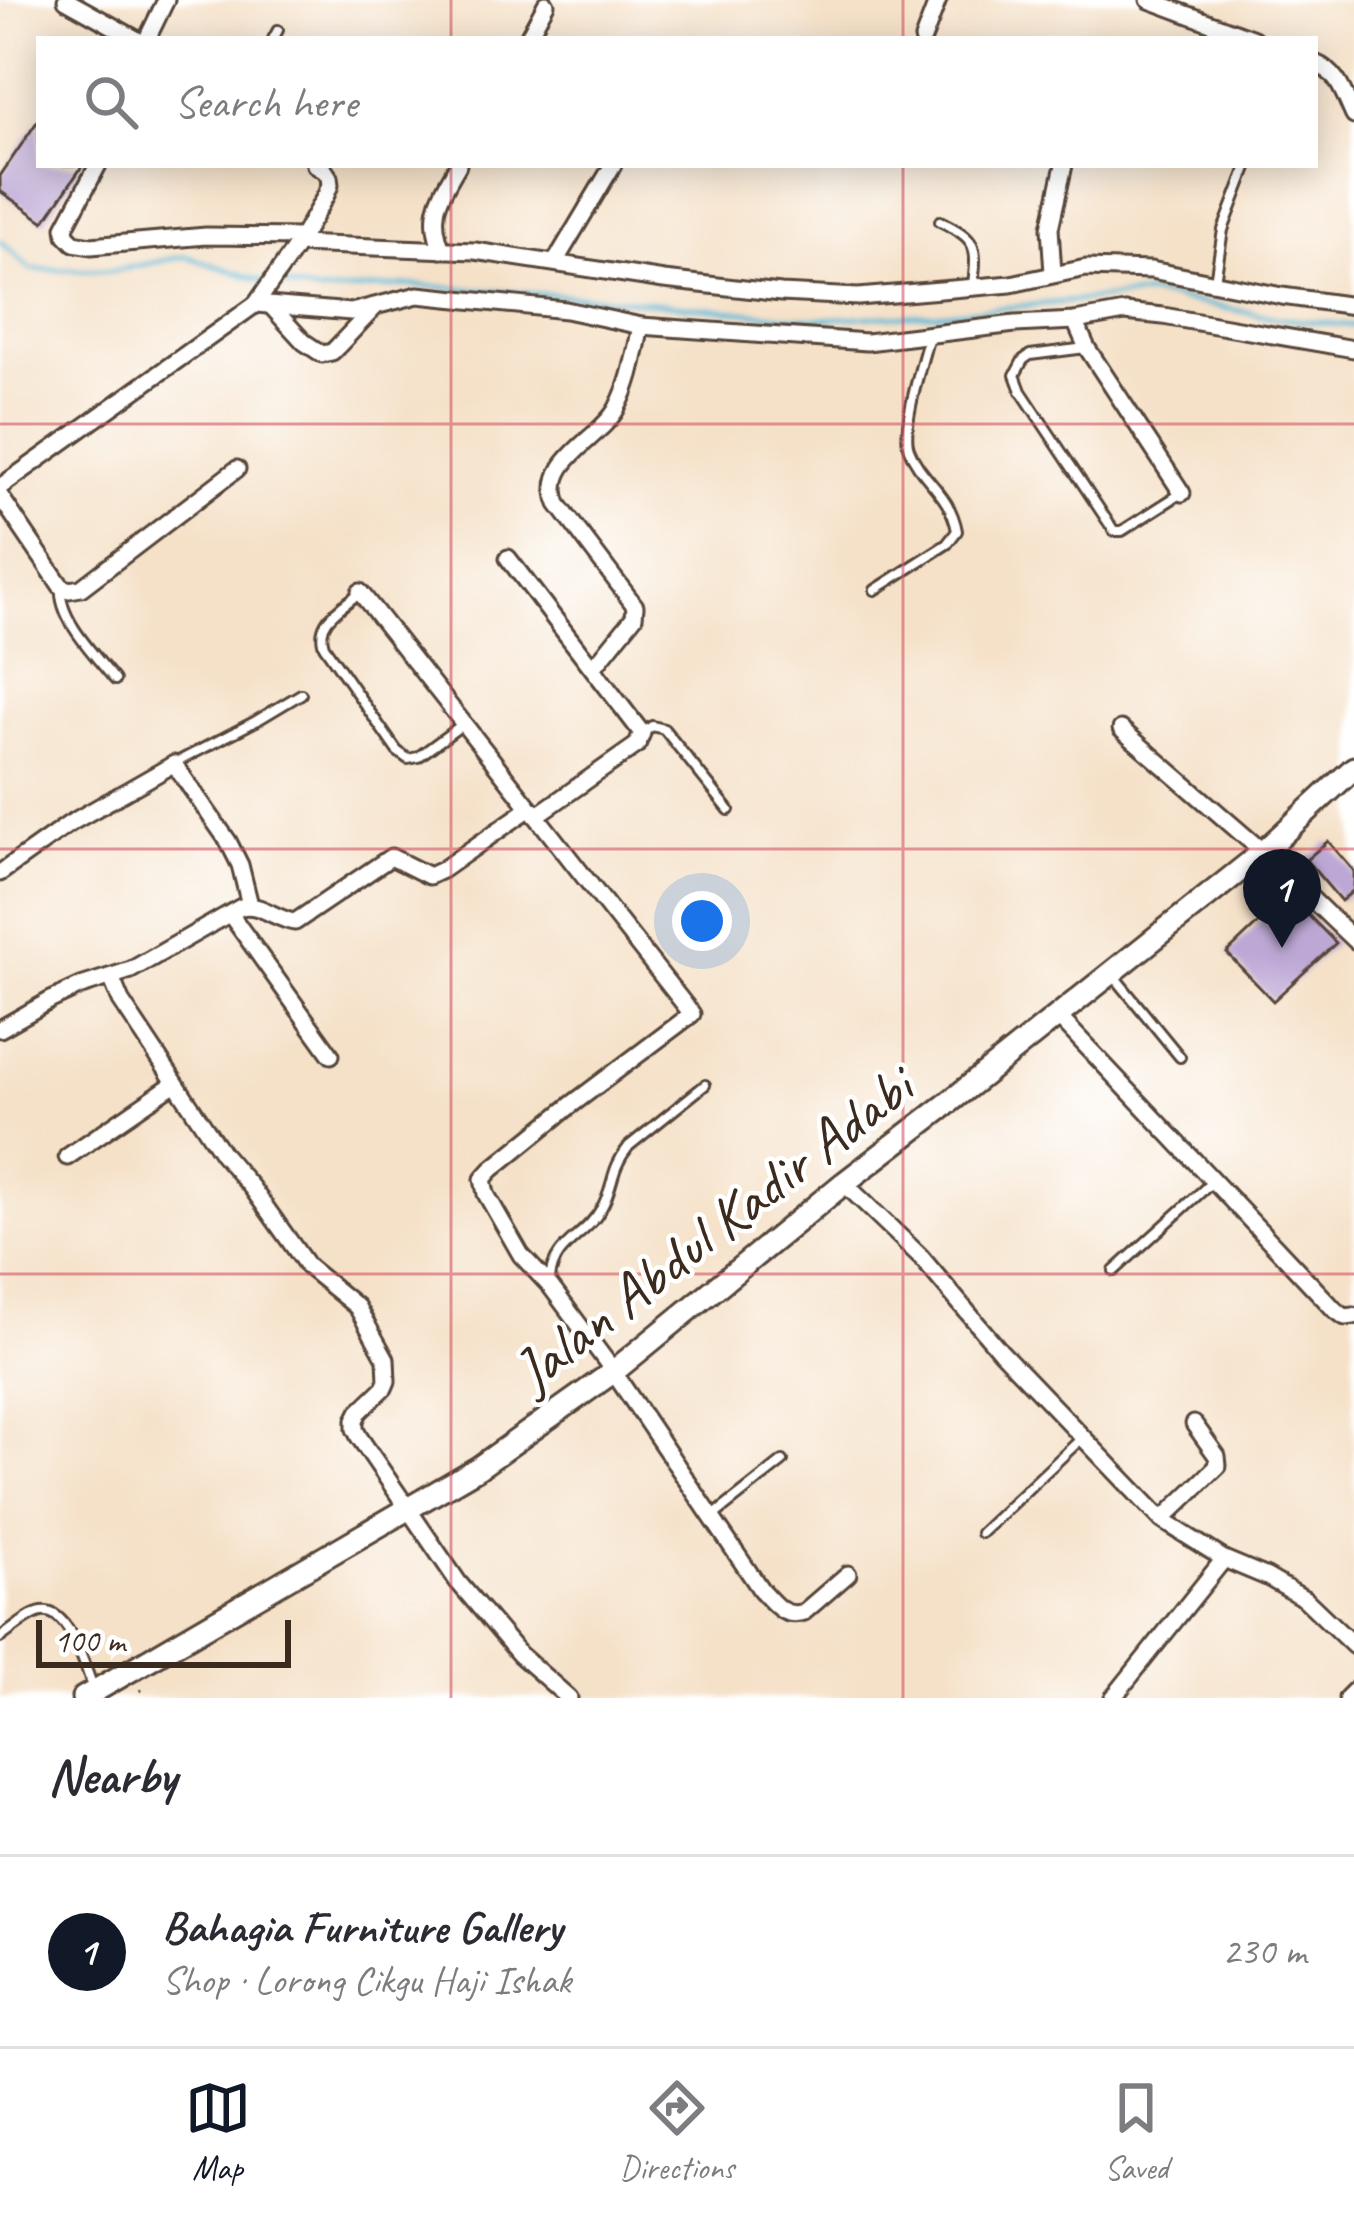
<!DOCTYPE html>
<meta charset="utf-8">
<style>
body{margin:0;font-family:Caveat,sans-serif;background:#f7f7f7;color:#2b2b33}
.scale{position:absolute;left:36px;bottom:30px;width:255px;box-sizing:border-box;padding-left:12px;border:6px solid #3b2a1e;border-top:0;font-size:33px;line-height:42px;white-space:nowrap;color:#3b2a1e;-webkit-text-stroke:9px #fff;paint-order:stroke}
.you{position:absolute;left:702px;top:921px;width:42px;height:42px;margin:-30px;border:9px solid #fff;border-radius:50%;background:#1a73e8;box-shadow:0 0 0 18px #1a73e833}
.badge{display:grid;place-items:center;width:78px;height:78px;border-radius:50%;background:#111827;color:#fff;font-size:39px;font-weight:700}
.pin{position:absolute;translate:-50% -99px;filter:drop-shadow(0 3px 6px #0008)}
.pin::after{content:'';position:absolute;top:63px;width:42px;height:36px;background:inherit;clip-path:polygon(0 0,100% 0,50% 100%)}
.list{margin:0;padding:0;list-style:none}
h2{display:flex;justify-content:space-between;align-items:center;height:156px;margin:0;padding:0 48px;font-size:51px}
h2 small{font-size:39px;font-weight:400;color:#7c7c81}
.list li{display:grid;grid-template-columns:78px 1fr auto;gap:36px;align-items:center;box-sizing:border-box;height:192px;padding:0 48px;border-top:3px solid #e1e1e2}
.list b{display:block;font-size:45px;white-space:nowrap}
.list p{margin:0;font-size:39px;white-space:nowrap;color:#7c7c81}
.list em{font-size:39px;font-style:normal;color:#7c7c81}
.icon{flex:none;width:66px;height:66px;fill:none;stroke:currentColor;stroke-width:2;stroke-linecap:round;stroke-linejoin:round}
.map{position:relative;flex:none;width:1354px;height:1698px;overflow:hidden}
.search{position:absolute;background:#fff;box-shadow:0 6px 30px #0003;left:36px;right:36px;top:36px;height:132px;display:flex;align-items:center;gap:30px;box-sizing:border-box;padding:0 42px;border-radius:0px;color:#7c7c81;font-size:45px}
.sheet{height:348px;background:#fff}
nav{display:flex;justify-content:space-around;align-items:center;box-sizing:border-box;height:168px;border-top:3px solid #e1e1e2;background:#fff;font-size:33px;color:#7c7c81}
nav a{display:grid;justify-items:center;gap:6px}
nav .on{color:#111827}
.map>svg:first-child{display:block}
</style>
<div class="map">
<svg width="1354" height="1698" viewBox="0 0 1354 1698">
<rect width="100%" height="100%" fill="#fff"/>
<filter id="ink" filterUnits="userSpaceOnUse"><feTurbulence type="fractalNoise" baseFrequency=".00833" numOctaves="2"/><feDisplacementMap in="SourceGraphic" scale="24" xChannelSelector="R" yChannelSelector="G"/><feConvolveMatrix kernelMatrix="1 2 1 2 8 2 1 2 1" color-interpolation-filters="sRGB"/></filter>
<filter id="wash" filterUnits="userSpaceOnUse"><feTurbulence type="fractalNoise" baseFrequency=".004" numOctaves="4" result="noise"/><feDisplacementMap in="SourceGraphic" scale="48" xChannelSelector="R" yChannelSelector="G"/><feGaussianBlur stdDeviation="2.7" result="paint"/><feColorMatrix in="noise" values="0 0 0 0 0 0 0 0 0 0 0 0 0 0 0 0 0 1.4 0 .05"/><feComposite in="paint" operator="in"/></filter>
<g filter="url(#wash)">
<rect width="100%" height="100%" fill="#f5e1c8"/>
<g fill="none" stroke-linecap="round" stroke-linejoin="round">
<g stroke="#58b9d7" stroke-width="4.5">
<polyline points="0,241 31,269 113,271 185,256 266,282"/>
<polyline points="277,284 321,293 410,285 617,299 813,319 933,314 1151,294 1277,318 1354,326"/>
</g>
</g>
<g id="blocks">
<g fill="#bda8d5">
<polygon points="39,119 39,165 83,165 44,222 0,191 0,176"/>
<polygon points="1328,841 1354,871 1354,890 1341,901 1306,860"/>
<polygon points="1288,895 1336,943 1273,1001 1227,953"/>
</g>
</g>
</g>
<g filter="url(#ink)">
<use href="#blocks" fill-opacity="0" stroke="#574538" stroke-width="3"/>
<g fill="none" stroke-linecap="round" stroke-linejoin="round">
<g stroke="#574538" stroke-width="14">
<g id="service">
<polyline points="273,39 278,30"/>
<path d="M940,221C976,239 978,245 973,284"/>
<polyline points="1215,281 1223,230 1248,165"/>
<polyline points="1086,348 1030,355 1023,360 1015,375 1021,391 1114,531 1122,531 1180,494"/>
<path d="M61,588C58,619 96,656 115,680"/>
<path d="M875,590L947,544L957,531C950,492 921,481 909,449C901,428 923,359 929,336"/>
<path d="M359,593C342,608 315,620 324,646L397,751L408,759L418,757L463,724"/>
<polyline points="644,732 652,726 664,729 729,810"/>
<polyline points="175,763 256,721 301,694"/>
<polyline points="1113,975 1180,1057"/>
<polyline points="1114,1271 1211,1183"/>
<path d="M550,1280C553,1243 585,1238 601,1209C615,1185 609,1171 629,1146L705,1085"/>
<polyline points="712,1517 783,1461"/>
<polyline points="981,1533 1082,1438"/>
<path d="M0,1638C12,1630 29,1614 42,1612C70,1608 86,1671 94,1690"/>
</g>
</g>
<g stroke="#574538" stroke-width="21">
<g id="minor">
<polyline points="66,0 136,39"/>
<polyline points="1149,0 1254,39"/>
<polyline points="147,39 166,0"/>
<polyline points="527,39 546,4"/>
<polyline points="923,39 938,0"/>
<path d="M1315,63C1338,72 1344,94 1354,116"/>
<polyline points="98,165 65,227 66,235 74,243 91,246 206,236 302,237"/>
<polyline points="298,244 475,251 664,280 781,293 858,297 1011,284 1086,268 1151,270 1282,296 1354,306"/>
<path d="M442,250C427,212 440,197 458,165"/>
<polyline points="555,262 613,165"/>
<polyline points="1053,273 1050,228 1064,165"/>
<polyline points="256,304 351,312 418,295 566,310 641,326 867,342 1015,324 1075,321 1125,312 1163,316 1354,349"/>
<polyline points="271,306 304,342 322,354 332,352 338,346 375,307"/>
<polyline points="1075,321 1087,348 1182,493"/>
<polyline points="0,487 256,304 298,244 326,195 330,185 329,177 325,171 315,165"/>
<polyline points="0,496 61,586 69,590 81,588 237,469"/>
<polyline points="508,558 642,733 637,745 536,816"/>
<polyline points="360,592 530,808"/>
<path d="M593,668L634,617L635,606L558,504C541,460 599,441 617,408C631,382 635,354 641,326"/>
<polyline points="1121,729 1263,852 1354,940"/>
<polyline points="0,873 69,824 174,764 228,841 240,865 250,905"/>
<polyline points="230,914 331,1055"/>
<polyline points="111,977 121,1001 222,1153 252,1188 308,1267 357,1307 386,1359 387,1381 384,1388 359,1412 355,1420 355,1429 359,1437 458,1582 519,1654 569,1698"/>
<polyline points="1058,1016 1334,1309 1345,1317 1354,1316"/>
<path d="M0,1029L51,1000L81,986L131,970L241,907C259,902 277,920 295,922L391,857L429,876L442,870L530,808L692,1014L571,1105L492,1169L483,1179L486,1194L521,1255L551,1287L606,1361L761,1590C774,1603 783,1619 804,1612L848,1574"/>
<polyline points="67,1157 175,1083"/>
<polyline points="844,1183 920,1256 1001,1352 1162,1520 1224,1559 1267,1577 1305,1599 1354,1646"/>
<polyline points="1162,1520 1218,1466 1217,1456 1194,1424"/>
<polyline points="1113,1698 1224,1559"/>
<polyline points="1347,1698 1354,1691"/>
</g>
</g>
<g stroke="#574538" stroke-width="27">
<polyline id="secondary" points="83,1698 478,1468 613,1372 844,1183 947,1104 1263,852 1354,768"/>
</g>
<polyline stroke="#574538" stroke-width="3" stroke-dasharray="3 9" stroke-linecap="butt" points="140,1689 146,1698"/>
<use href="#service" stroke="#fff" stroke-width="8"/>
<use href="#minor" stroke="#fff" stroke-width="15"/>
<use href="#secondary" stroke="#fff" stroke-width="21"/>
</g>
</g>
<path fill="none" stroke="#d1495b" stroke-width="3" stroke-opacity="0.55" d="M451,0V39M903,0V39M451,165V1698M903,165V1698M0,424H1354M0,849H1354M0,1274H1354"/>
<g text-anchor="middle" stroke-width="9" stroke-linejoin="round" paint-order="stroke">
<g font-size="60" fill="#3b2a1e" stroke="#fff">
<text transform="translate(712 1228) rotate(-38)" y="21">Jalan Abdul Kadir Adabi</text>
</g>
</g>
</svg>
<div class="scale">100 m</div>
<div class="you"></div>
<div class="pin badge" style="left:1282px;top:948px">1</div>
<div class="search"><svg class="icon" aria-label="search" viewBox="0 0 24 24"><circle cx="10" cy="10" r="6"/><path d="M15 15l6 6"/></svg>Search here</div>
</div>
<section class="sheet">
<h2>Nearby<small></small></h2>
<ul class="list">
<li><span class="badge">1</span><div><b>Bahagia Furniture Gallery</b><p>Shop · Lorong Cikgu Haji Ishak</p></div><em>230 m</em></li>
</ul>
</section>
<nav>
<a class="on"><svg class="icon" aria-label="map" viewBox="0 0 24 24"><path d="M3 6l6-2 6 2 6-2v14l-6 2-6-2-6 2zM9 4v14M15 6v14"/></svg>Map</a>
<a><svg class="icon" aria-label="directions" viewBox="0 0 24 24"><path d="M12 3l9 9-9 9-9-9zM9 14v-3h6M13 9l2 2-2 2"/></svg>Directions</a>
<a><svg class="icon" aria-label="saved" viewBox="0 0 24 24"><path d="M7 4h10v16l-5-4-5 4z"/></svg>Saved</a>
</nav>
